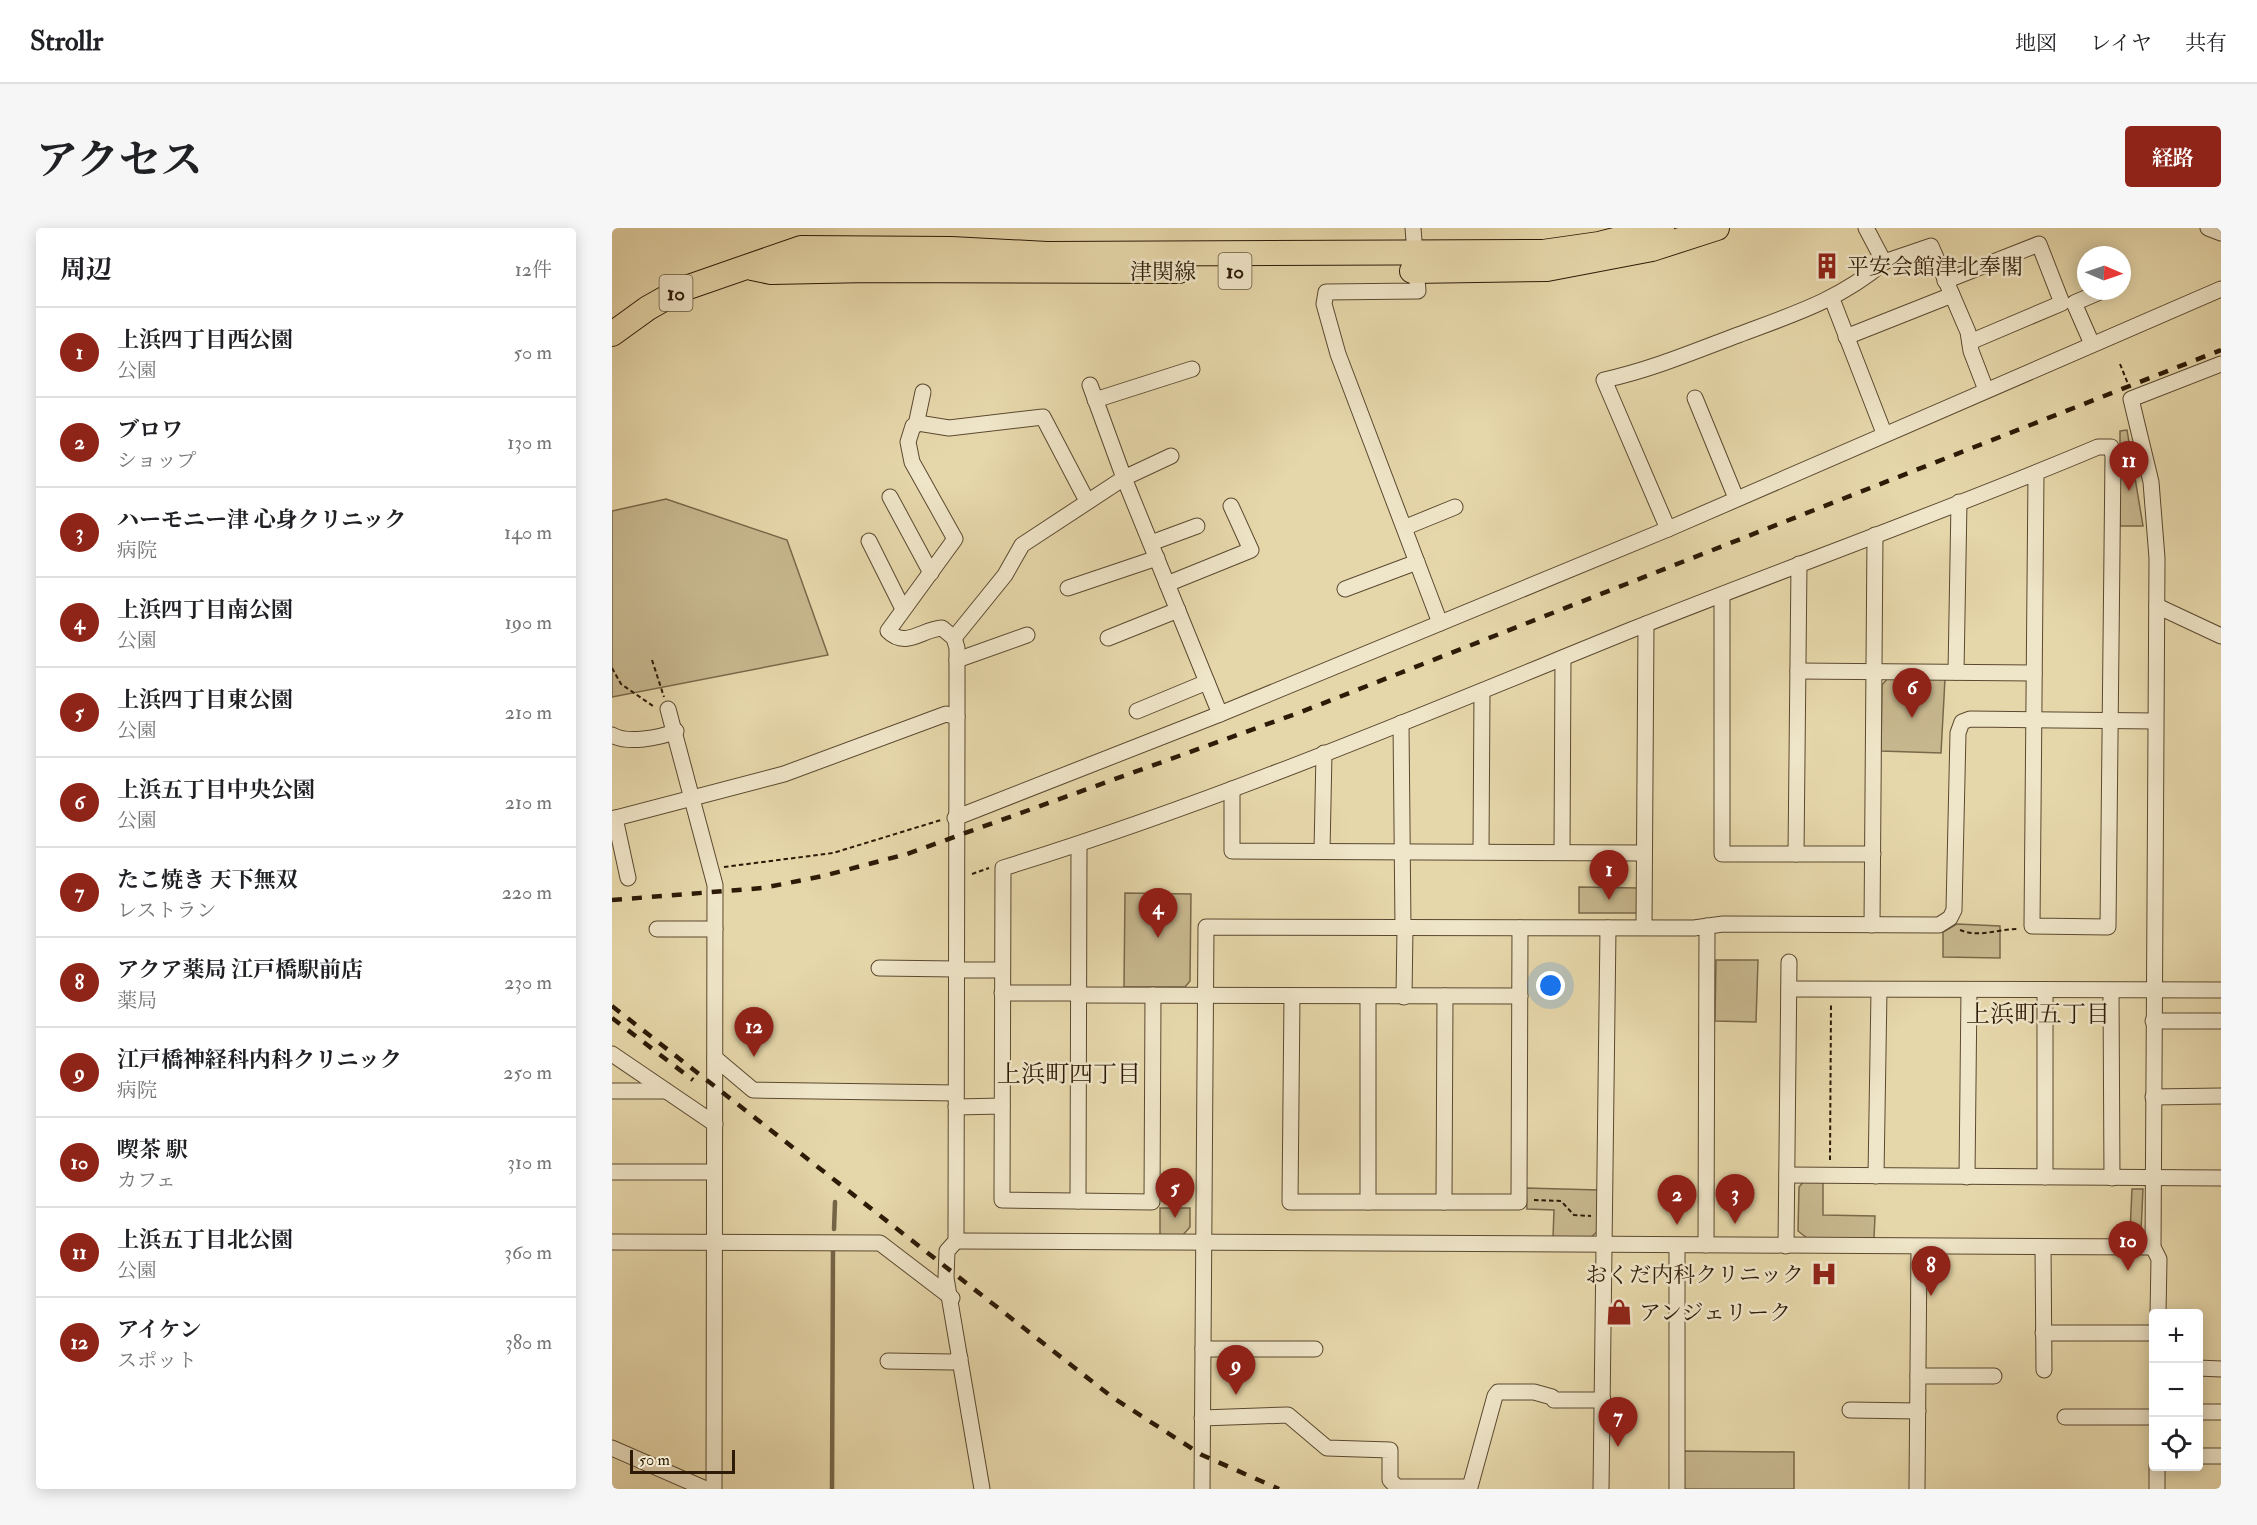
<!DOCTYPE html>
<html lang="ja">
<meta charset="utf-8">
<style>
body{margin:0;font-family:"IM FELL Double Pica","Noto Serif JP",serif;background:#f6f6f6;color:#202124}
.controls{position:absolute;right:18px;bottom:18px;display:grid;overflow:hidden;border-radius:6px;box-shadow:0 3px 15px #0003}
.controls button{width:54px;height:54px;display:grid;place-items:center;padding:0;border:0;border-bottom:2px solid #e0e0e0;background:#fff;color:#202124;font:30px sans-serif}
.compass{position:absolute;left:1465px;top:18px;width:54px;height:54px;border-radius:50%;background:#fff;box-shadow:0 3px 15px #0003;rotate:92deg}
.scale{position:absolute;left:18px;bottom:15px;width:105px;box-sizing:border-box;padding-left:6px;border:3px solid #2d1a07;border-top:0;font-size:16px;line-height:21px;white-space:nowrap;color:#2d1a07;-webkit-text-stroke:4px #efe5c8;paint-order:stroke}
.you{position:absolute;left:939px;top:758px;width:21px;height:21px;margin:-15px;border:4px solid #fff;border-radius:50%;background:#1a73e8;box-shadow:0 0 0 9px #1a73e833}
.badge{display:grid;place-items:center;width:39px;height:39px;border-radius:50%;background:#8f2418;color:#fff;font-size:20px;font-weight:700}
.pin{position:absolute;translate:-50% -50px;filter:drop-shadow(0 2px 3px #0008)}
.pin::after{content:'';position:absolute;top:32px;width:21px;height:18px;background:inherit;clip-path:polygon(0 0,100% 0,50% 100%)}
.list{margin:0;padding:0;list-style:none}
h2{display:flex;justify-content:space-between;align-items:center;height:78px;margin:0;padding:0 24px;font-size:26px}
h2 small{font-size:20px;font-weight:400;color:#757577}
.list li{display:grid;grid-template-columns:39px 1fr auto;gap:18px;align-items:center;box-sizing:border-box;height:90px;padding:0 24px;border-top:2px solid #e0e0e0}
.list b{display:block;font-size:22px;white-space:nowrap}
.list p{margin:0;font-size:20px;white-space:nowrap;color:#757577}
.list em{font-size:20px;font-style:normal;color:#757577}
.icon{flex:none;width:33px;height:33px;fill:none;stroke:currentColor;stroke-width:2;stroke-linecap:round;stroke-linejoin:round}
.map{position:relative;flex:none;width:1609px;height:1261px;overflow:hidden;border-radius:6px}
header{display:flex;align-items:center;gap:36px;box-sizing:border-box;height:84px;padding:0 30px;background:#fff;border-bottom:2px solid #e0e0e0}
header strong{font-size:28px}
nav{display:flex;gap:33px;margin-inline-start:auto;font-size:21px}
.intro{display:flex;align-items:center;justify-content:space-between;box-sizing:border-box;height:144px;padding:0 36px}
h1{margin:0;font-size:42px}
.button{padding:15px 27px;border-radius:6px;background:#8f2418;color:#fff;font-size:21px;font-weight:700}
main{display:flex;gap:36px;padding:0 36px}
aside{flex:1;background:#fff;border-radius:6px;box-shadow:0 3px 15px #0003}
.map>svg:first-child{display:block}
</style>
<header>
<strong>Strollr</strong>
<nav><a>地図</a><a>レイヤ</a><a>共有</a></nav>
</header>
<div class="intro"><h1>アクセス</h1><a class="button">経路</a></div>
<main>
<aside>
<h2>周辺<small>12件</small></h2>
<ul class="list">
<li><span class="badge">1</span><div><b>上浜四丁目西公園</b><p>公園</p></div><em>50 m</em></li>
<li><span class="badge">2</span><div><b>ブロワ</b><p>ショップ</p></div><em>130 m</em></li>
<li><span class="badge">3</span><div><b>ハーモニー津 心身クリニック</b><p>病院</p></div><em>140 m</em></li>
<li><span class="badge">4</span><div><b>上浜四丁目南公園</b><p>公園</p></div><em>190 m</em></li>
<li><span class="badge">5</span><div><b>上浜四丁目東公園</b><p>公園</p></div><em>210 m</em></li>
<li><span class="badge">6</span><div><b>上浜五丁目中央公園</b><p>公園</p></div><em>210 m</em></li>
<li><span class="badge">7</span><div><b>たこ焼き 天下無双</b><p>レストラン</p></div><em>220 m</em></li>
<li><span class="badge">8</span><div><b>アクア薬局 江戸橋駅前店</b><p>薬局</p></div><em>230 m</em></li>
<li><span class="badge">9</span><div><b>江戸橋神経科内科クリニック</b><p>病院</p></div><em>250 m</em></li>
<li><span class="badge">10</span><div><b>喫茶 駅</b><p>カフェ</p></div><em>310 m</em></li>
<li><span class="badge">11</span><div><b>上浜五丁目北公園</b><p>公園</p></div><em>360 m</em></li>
<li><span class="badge">12</span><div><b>アイケン</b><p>スポット</p></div><em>380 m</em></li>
</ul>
</aside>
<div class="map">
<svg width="1609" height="1261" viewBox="0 0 1609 1261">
<rect width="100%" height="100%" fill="#e6d7aa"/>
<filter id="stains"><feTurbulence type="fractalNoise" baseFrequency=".00333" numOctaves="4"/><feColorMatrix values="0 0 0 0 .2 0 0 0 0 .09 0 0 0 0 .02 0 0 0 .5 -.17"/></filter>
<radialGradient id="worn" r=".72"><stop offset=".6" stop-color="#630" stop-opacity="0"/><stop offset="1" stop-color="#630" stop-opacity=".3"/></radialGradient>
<g fill="#c7b78e" stroke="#7a684a" stroke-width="1.5">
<polygon points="1515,202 1531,298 1508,298 1508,203"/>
<polygon points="54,271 175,312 216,427 0,469 0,283"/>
<polygon points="1276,450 1333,451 1329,525 1269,523 1270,457"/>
<polygon points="967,659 1028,660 1026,685 967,685"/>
<polygon points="513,665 579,666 578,753 573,759 512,759"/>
<polygon points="1345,696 1388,698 1388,730 1331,729 1331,704"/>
<polygon points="1104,732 1146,732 1144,794 1103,793"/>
<polygon points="1194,951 1211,952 1211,987 1263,988 1262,1010 1195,1010 1186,1003 1187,959"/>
<polygon points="914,960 987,962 987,1002 978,1010 941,1009 942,982 915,981"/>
<polygon points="1520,961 1531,961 1529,1004 1518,1004"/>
<polygon points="548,980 578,980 578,999 571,1007 548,1007"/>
<polygon points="1070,1223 1182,1224 1182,1261 1071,1261"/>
</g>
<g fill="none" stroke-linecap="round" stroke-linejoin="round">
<g stroke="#766548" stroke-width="4.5">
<polyline points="222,1001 223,974"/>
<polyline points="220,1261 221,1020"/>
</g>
<g stroke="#5b4930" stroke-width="17">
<g id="street">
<polyline points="801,0 806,63 714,64 712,76 726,126 828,395"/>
<polyline points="1254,0 1272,34 1319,18 1356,104 1359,123 1374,162"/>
<polyline points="1596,0 1609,5"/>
<polyline points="1333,53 1427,16 1450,75 1358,114"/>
<polyline points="1220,71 1272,205"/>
<polyline points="1234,109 1340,67"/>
<polyline points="1480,116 1462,75 1490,63"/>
<polyline points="478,157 512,250 608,486"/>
<polyline points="1083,170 1124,270"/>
<polyline points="483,172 580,141"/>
<polyline points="304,197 311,164"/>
<polyline points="278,269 319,345"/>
<polyline points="794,299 843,279"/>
<path d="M1056,301L992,152C1038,142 1081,124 1126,107C1179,87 1228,72 1272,34"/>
<polyline points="257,313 291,381"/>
<polyline points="539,315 585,298"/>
<polyline points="555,356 639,322 619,278"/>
<polyline points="456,360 545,330"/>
<polyline points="733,361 805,334"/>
<polyline points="1110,367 1110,626 1261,626"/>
<polyline points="1545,378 1609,408"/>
<polyline points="342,410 393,347 410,317 512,250 559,228"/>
<polyline points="496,410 566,382"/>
<polyline points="345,432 415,407"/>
<polyline points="1186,443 1422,445"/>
<polyline points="1344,444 1347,274"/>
<polyline points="56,481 103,657 102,1261"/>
<polyline points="525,483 595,454"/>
<path d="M345,489V420L342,410L330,400C310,401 294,421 276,403L343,311L300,234L296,214L301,198L306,195L337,200L431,189L475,273"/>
<polyline points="789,495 791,699"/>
<path d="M0,507C15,516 48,510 64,503"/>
<polyline points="620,561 620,623 1032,625"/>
<polyline points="3,590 16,650"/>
<polyline points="343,590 608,486 1056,301 1609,61"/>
<polyline points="0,591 172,546 334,486 345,489 344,1013 335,1023 334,1050 370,1261"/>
<polyline points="710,623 712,525"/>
<polyline points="869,623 870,463"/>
<polyline points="950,623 951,430"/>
<polyline points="1184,626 1187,336"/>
<polyline points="1260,697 1263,307"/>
<polyline points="1032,699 1034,396"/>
<polyline points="45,701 103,701"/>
<polyline points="267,740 344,741"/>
<polyline points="344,742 390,742"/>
<polyline points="1177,761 1609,762"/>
<polyline points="1433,762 1433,949"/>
<polyline points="1499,763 1500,950"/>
<polyline points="390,765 466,765"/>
<polyline points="466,767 908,768"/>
<path d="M541,767L540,974L390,972L391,640C605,574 812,486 1019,402C1174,340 1332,284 1486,219H1499L1501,228L1496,699L1420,698L1424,245"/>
<polyline points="680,768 678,974 907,974 908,700"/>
<polyline points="792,769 793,700"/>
<polyline points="1541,793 1609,793"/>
<polyline points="0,826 103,896"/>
<polyline points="103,830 141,862 344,865"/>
<polyline points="0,863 54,863"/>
<polyline points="1541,869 1609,868"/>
<polyline points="344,879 390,878"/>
<polyline points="0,944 102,944"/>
<polyline points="1175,947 1609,950"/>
<polyline points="1264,948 1267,762"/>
<polyline points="1355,949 1357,762"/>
<polyline points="466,973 467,617"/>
<polyline points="756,974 756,769"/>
<polyline points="832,974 833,768"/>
<polyline points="344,1013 1541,1019"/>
<polyline points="0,1014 268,1015 340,1070"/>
<polyline points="1065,1017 1065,1261"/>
<polyline points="1094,1017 1095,698"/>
<polyline points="1174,1018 1177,734"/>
<polyline points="1431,1019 1432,1142"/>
<polyline points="1546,1086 1547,1031 1541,1019 1545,330 1539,254 1519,171 1609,136"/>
<polyline points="1431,1105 1542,1105"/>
<polyline points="591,1121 703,1121"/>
<polyline points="276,1133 340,1134 348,1130"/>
<polyline points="1586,1140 1609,1141"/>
<polyline points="1306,1148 1382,1148"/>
<polyline points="1238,1182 1306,1183"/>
<polyline points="1586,1184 1609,1184"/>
<polyline points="1453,1189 1542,1189"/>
<polyline points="590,1190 676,1187 715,1220 778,1222 778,1252 785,1259 858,1259 883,1168 886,1164 922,1164 940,1169 942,1172 991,1172"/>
<polyline points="0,1220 94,1261"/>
<polyline points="1586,1228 1609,1228"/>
<polyline points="590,1261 594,699 1082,700 1111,696 1327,697 1338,690 1342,682 1346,505 1350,494 1358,491 1543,493"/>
<polyline points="989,1261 996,700"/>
<polyline points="1305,1261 1307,1019"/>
<polyline points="1545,1261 1545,1238"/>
</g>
</g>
<g stroke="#2d1a07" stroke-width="26">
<g id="primary">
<polyline points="140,40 159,44 257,42 567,43"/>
<polyline points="800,43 935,41 1040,21 1105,0"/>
<polyline points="0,106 36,80 68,62 189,20 339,21 435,26 931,24 987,16 1050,0"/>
</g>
</g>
<g stroke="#2d1a07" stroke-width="2" stroke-dasharray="4.5 3" stroke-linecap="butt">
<polyline points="1508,136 1516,156"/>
<polyline points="40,432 52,469"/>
<polyline points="0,440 9,456 41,478"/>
<polyline points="112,639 221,625 329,592"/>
<polyline points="360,646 377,640"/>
<path d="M1348,702C1367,710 1386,701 1406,701"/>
<polyline points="1218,932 1219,776"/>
<polyline points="922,972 949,973 962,987 979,988"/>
</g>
<use href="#street" stroke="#efe5c8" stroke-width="15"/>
<use href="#primary" stroke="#e6d7aa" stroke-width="24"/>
<g stroke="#2d1a07" stroke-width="4.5" stroke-dasharray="10 10" stroke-linecap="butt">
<polyline points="0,672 151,660 211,648 295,626 689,484 1609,122"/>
<polyline points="0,778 500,1169 590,1227 667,1261"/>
<polyline points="0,790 81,852"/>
</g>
</g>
<defs>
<g id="building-bare" transform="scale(2.07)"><path d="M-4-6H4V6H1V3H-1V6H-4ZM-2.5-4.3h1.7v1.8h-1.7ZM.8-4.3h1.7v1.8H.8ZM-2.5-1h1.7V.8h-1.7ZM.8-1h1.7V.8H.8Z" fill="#8f2418" stroke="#efe5c8" stroke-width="2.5" paint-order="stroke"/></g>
<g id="hospital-bare" transform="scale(2.07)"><path d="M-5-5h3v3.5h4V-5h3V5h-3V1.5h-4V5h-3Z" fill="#8f2418" stroke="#efe5c8" stroke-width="2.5" paint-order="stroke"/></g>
<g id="shop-bare" transform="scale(2.07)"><path d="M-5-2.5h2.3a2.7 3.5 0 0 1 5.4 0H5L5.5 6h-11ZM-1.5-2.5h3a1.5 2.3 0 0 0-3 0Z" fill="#8f2418" stroke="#efe5c8" stroke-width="2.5" paint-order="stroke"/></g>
</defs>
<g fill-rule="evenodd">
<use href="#building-bare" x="1215" y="38"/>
<use href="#hospital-bare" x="1212" y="1046"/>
<use href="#shop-bare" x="1007" y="1084"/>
</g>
<g text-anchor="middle" stroke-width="5" stroke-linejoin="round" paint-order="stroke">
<g fill="#efe5c8" stroke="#675741" stroke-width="1.5">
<rect x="606.5" y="25" width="33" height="36" rx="4.5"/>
<rect x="47.5" y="47" width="33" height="36" rx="4.5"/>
</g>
<g font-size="21" font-weight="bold" fill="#2d1a07">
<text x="623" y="50">10</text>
<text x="64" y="72">10</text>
</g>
<g font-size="22" fill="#2d1a07" stroke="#efe5c8" text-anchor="start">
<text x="1235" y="46">平安会館津北奉閣</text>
<text x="1192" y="1054" text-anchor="end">おくだ内科クリニック</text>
<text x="1027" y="1092">アンジェリーク</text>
</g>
<g font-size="22" fill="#2d1a07" stroke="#efe5c8">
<text x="551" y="51">津関線</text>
</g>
<g font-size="24" fill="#2d1a07" stroke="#efe5c8">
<text x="1426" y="794">上浜町五丁目</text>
<text x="457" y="854">上浜町四丁目</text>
</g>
</g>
<rect width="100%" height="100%" filter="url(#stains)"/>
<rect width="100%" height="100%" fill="url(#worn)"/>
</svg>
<div class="controls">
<button>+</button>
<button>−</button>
<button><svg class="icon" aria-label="locate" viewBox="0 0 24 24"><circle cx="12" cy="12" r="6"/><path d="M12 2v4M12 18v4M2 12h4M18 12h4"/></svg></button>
</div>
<svg class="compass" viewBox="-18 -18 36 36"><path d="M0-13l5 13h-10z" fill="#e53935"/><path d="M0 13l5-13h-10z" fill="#757577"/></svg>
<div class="scale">50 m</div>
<div class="you"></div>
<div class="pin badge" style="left:997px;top:672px">1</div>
<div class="pin badge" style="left:1065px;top:997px">2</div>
<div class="pin badge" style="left:1123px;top:996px">3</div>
<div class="pin badge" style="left:546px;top:710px">4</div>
<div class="pin badge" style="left:563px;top:990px">5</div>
<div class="pin badge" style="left:1300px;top:490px">6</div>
<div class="pin badge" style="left:1006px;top:1219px">7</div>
<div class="pin badge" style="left:1319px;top:1068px">8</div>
<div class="pin badge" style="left:624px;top:1167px">9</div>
<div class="pin badge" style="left:1516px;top:1043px">10</div>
<div class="pin badge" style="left:1517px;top:263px">11</div>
<div class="pin badge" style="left:142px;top:829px">12</div>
</div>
</main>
